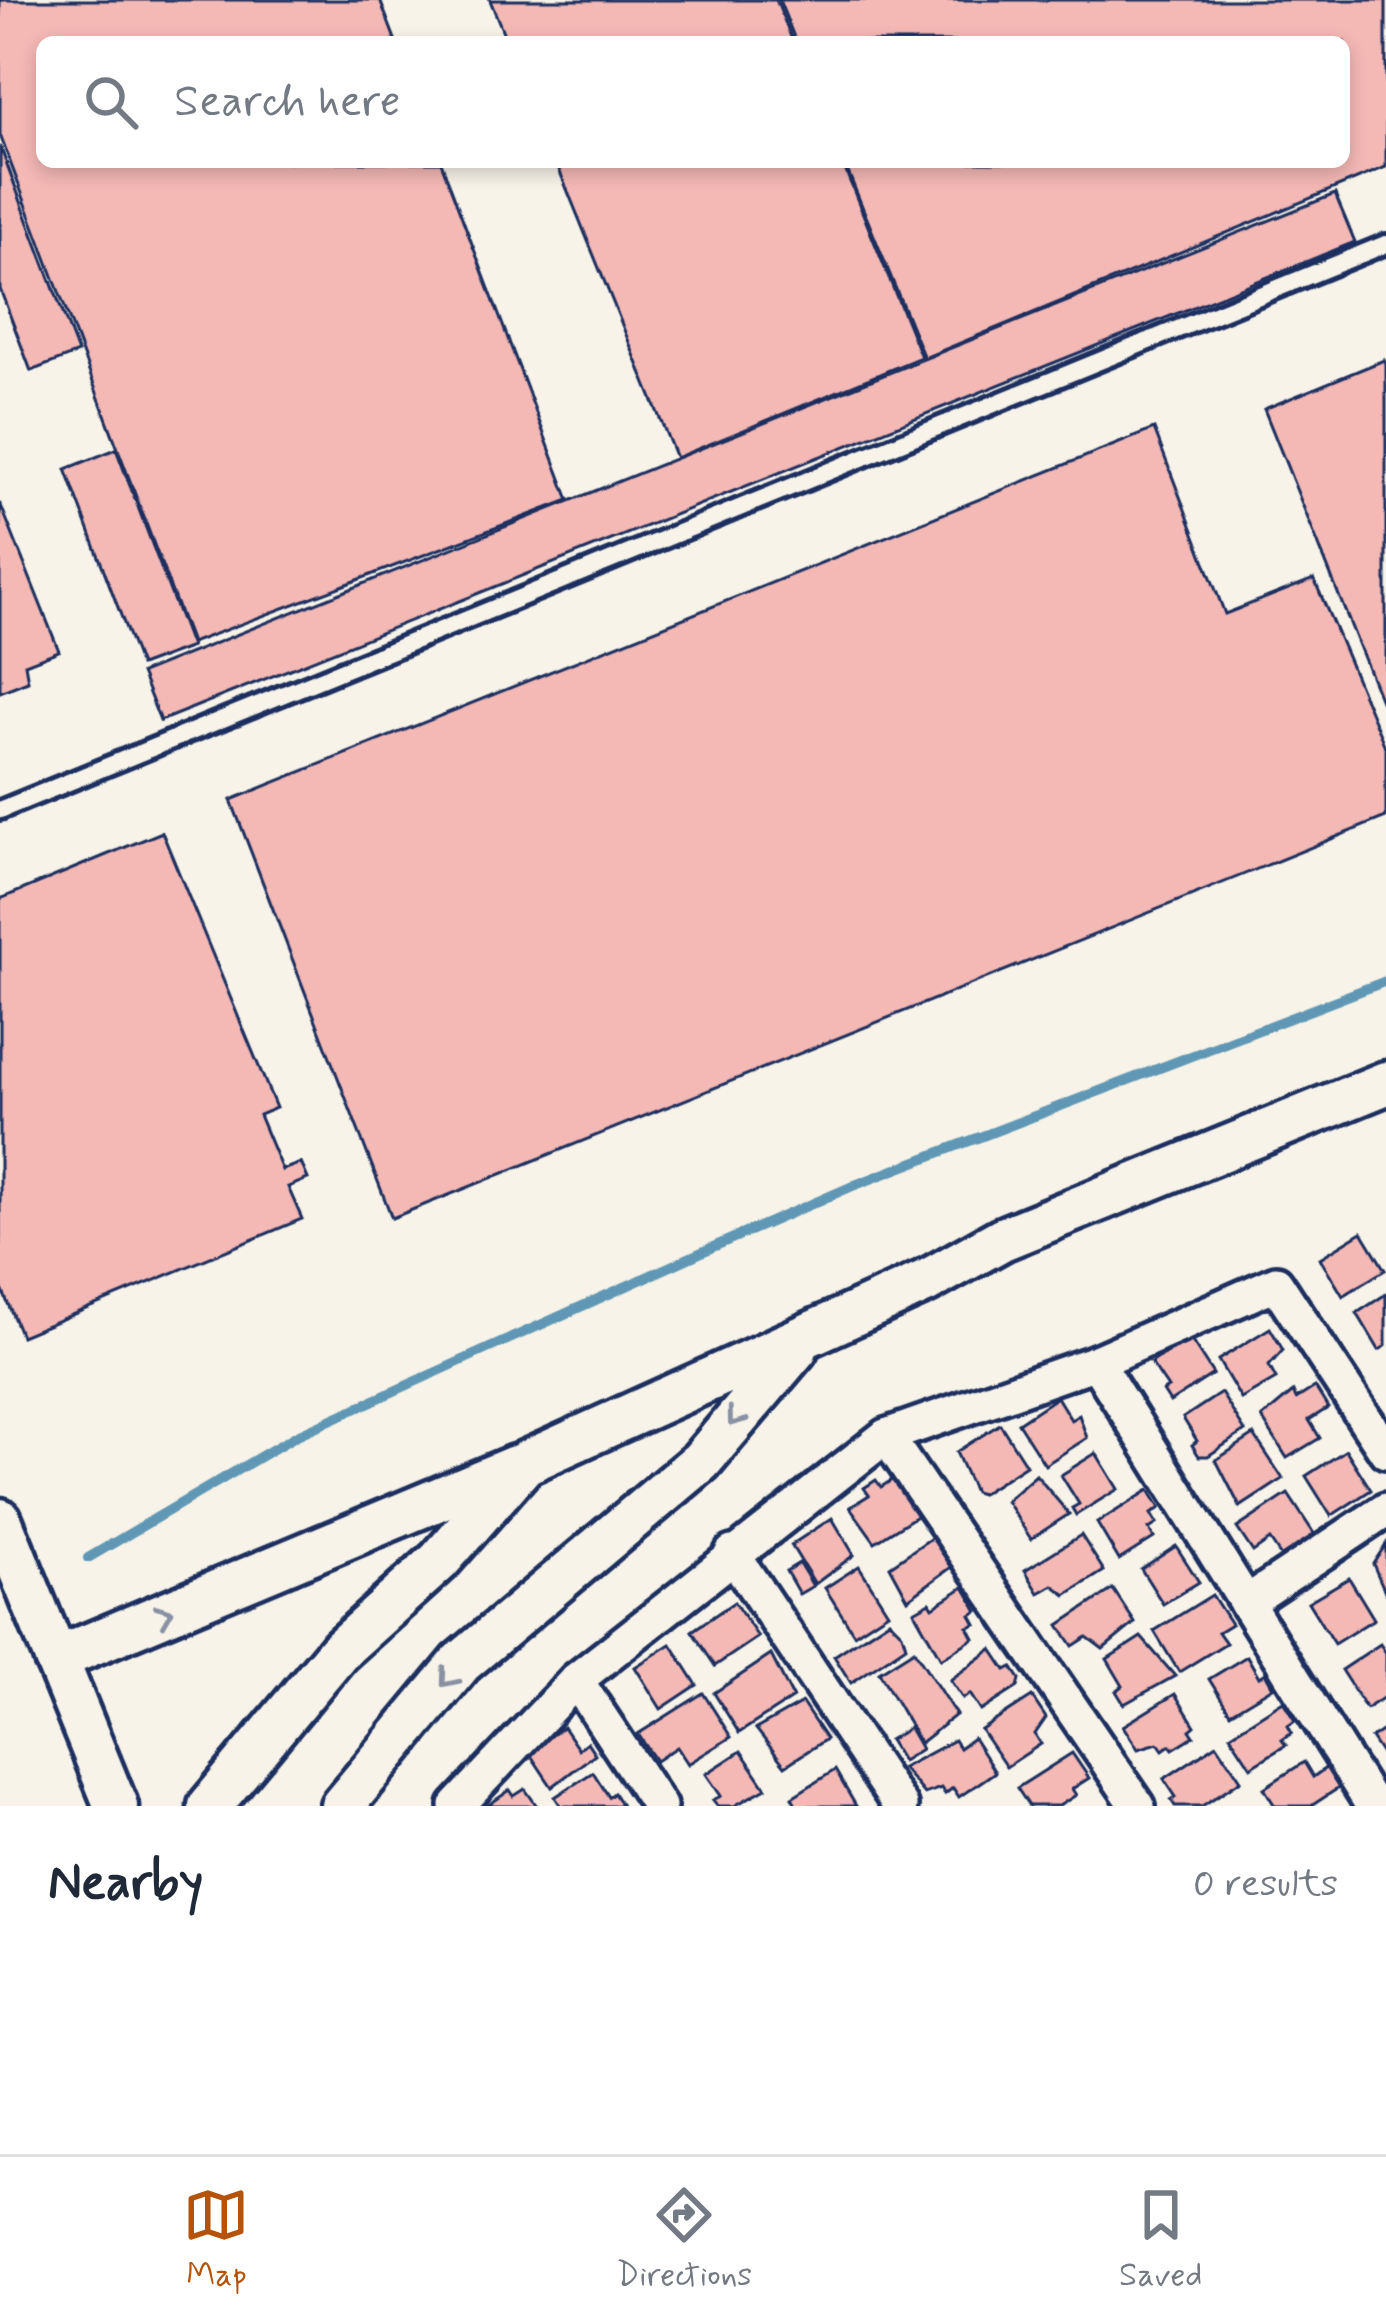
<!DOCTYPE html>
<style>
body{margin:0;font-family:Mynerve,sans-serif;background:#f6f6f7;color:#1f2937}
.list{margin:0;padding:0;list-style:none}
h2{display:flex;justify-content:space-between;align-items:center;height:156px;margin:0;padding:0 48px;font-size:51px}
h2 small{font-size:39px;font-weight:400;color:#747a83}
.icon{flex:none;width:66px;height:66px;fill:none;stroke:currentColor;stroke-width:2;stroke-linecap:round;stroke-linejoin:round}
.map{position:relative;flex:none;width:1386px;height:1806px;overflow:hidden}
.search{position:absolute;background:#fff;box-shadow:0 6px 18px #0003;left:36px;right:36px;top:36px;height:132px;display:flex;align-items:center;gap:30px;box-sizing:border-box;padding:0 42px;border-radius:18px;color:#747a83;font-size:45px}
.sheet{height:348px;background:#fff}
nav{display:flex;justify-content:space-around;align-items:center;box-sizing:border-box;height:168px;border-top:3px solid #e0e1e3;background:#fff;font-size:33px;color:#747a83}
nav a{display:grid;justify-items:center;gap:6px}
nav .on{color:#b45309}
.map>svg:first-child{display:block}
</style>
<div class="map">
<svg width="1386" height="1806" viewBox="0 0 1386 1806">
<rect width="100%" height="100%" fill="#f7f3e8"/>
<filter id="ink" filterUnits="userSpaceOnUse"><feTurbulence type="fractalNoise" baseFrequency=".00833" numOctaves="2"/><feDisplacementMap in="SourceGraphic" scale="24" xChannelSelector="R" yChannelSelector="G"/><feConvolveMatrix kernelMatrix="1 2 1 2 8 2 1 2 1" color-interpolation-filters="sRGB"/></filter>
<g filter="url(#ink)">
<g fill="none" stroke-linecap="round" stroke-linejoin="round">
<polyline stroke="#6097b4" stroke-width="10" points="88,1558 297,1435 713,1247 855,1185 1386,981"/>
</g>
<g fill="#f4b8b5" stroke="#1b2f5e" stroke-width="3">
<polygon points="0,0 380,0 396,42 42,42 42,162 441,162 569,500 191,643 0,135"/>
<polygon points="490,0 776,0 793,42 507,42"/>
<polygon points="779,0 1386,0 1386,167 924,358 844,162 1344,162 1344,42 796,42"/>
<polygon points="0,146 78,353 31,371 0,289"/>
<polygon points="556,162 842,162 921,357 676,458"/>
<polygon points="1335,194 1355,242 160,721 141,673"/>
<polygon points="1384,360 1386,364 1386,713 1264,409"/>
<polygon points="1154,429 1225,614 1314,579 1386,749 1386,817 392,1218 231,800"/>
<polygon points="116,449 191,647 140,666 66,469"/>
<polygon points="0,503 59,651 25,664 28,681 0,692"/>
<polygon points="162,832 276,1108 259,1115 282,1170 301,1163 308,1179 288,1187 302,1219 21,1336 0,1284 0,899"/>
<polygon points="1362,1232 1385,1270 1343,1296 1320,1258"/>
<polygon points="1386,1294 1386,1346 1379,1350 1357,1313"/>
<polygon points="1270,1328 1283,1350 1269,1366 1276,1379 1241,1399 1218,1360"/>
<polygon points="1189,1337 1213,1374 1170,1402 1163,1391 1168,1388 1151,1363"/>
<polygon points="1315,1387 1328,1408 1309,1420 1320,1438 1287,1458 1262,1418 1293,1392 1296,1399"/>
<polygon points="1221,1393 1245,1431 1208,1456 1199,1456 1192,1445 1197,1441 1183,1418"/>
<polygon points="1057,1397 1071,1420 1079,1415 1087,1438 1045,1465 1018,1423"/>
<polygon points="1000,1424 1026,1465 981,1494 974,1492 956,1452"/>
<polygon points="1254,1435 1283,1479 1240,1507 1216,1460"/>
<polygon points="1346,1450 1371,1490 1331,1516 1306,1476"/>
<polygon points="1096,1453 1118,1489 1076,1515 1072,1508 1079,1504 1061,1475"/>
<polygon points="1036,1475 1069,1514 1031,1539 1006,1501"/>
<polygon points="895,1478 918,1515 875,1542 850,1507 869,1495 864,1488 876,1480 881,1487"/>
<polygon points="1149,1490 1160,1508 1151,1514 1157,1524 1149,1529 1154,1538 1119,1560 1097,1523"/>
<polygon points="1288,1494 1315,1535 1282,1558 1270,1540 1253,1552 1237,1528"/>
<polygon points="832,1518 854,1555 815,1584 791,1545"/>
<polygon points="1081,1535 1104,1571 1066,1595 1053,1585 1039,1593 1025,1570"/>
<polygon points="934,1536 953,1566 908,1599 890,1566"/>
<polygon points="1386,1544 1386,1594 1373,1564"/>
<polygon points="1176,1546 1199,1582 1163,1604 1141,1569"/>
<polygon points="799,1563 813,1586 799,1594 786,1571"/>
<polygon points="859,1566 888,1612 854,1634 825,1588"/>
<polygon points="1349,1578 1374,1619 1334,1644 1308,1602"/>
<polygon points="964,1587 978,1611 971,1615 976,1624 968,1627 974,1638 941,1659 914,1611 930,1602 933,1607"/>
<polygon points="1113,1589 1135,1623 1103,1649 1087,1637 1073,1646 1059,1625"/>
<polygon points="1212,1595 1231,1624 1218,1632 1226,1643 1179,1672 1154,1631"/>
<polygon points="734,1602 758,1637 715,1666 692,1631"/>
<polygon points="889,1620 902,1633 906,1646 851,1683 834,1656"/>
<polygon points="1141,1637 1175,1676 1124,1704 1116,1691 1123,1686 1107,1659"/>
<polygon points="671,1644 697,1685 661,1709 635,1667"/>
<polygon points="1380,1644 1386,1653 1386,1696 1366,1709 1341,1670"/>
<polygon points="992,1649 1006,1670 1012,1667 1020,1679 1018,1687 981,1711 970,1694 963,1699 950,1680"/>
<polygon points="914,1650 956,1715 920,1743 879,1672"/>
<polygon points="771,1655 793,1698 739,1733 714,1693"/>
<polygon points="1247,1656 1259,1677 1265,1673 1273,1687 1230,1713 1209,1679"/>
<polygon points="703,1693 731,1737 688,1764 677,1747 656,1761 638,1734"/>
<polygon points="1175,1694 1195,1726 1190,1730 1194,1736 1173,1749 1170,1745 1163,1750 1158,1743 1138,1749 1123,1726"/>
<polygon points="1032,1697 1046,1718 1035,1734 1041,1744 1006,1767 981,1730"/>
<polygon points="1283,1701 1295,1721 1288,1726 1292,1733 1282,1740 1286,1745 1251,1767 1230,1735"/>
<polygon points="802,1703 826,1739 785,1766 756,1729"/>
<polygon points="563,1727 578,1749 587,1742 595,1754 552,1787 528,1751"/>
<polygon points="909,1728 921,1749 902,1761 889,1740"/>
<polygon points="1386,1728 1386,1759 1385,1759 1371,1738"/>
<polygon points="973,1738 995,1772 959,1797 953,1788 945,1794 941,1788 924,1794 902,1768 954,1740 959,1748"/>
<polygon points="1217,1744 1241,1780 1202,1806 1175,1806 1171,1800 1176,1797 1164,1779"/>
<polygon points="741,1751 766,1788 734,1806 718,1806 713,1800 721,1796 706,1774"/>
<polygon points="1072,1753 1089,1778 1072,1789 1076,1795 1059,1806 1029,1806 1017,1788"/>
<polygon points="1304,1762 1313,1777 1327,1767 1340,1787 1311,1806 1275,1806 1264,1788"/>
<polygon points="835,1770 856,1806 797,1806 792,1797"/>
<polygon points="593,1772 609,1797 614,1793 622,1806 561,1806 555,1797"/>
<polygon points="525,1789 537,1806 487,1806 510,1790 514,1796"/>
</g>
<g fill="none" stroke-linecap="round" stroke-linejoin="round">
<g stroke="#1b2f5e" stroke-width="26">
<polyline id="service" points="0,810 1386,244"/>
</g>
<g stroke="#1b2f5e" stroke-width="42">
<g id="minor">
<polyline points="1096,1362 1373,1806"/>
<polyline points="886,1436 1138,1806"/>
<polyline points="732,1553 900,1806"/>
<polyline points="1246,1603 1386,1510"/>
<polyline points="576,1680 659,1806"/>
<polyline points="457,1806 576,1680 886,1436 1096,1362 1276,1283 1386,1451"/>
</g>
</g>
<g stroke="#1b2f5e" stroke-width="51">
<g id="tertiary">
<polyline points="0,1520 116,1806"/>
<polyline points="56,1659 515,1467"/>
<polyline points="210,1806 338,1652 439,1561 525,1463 927,1281 1002,1239 1386,1083"/>
<polyline points="342,1806 461,1663 701,1461 796,1349"/>
</g>
</g>
<use href="#service" stroke="#f7f3e8" stroke-width="16"/>
<use href="#minor" stroke="#f7f3e8" stroke-width="33"/>
<use href="#tertiary" stroke="#f7f3e8" stroke-width="42"/>
</g>
<defs><path id="oneway-chevron" d="M-2-3.5L2.5 0L-2 3.5" fill="none" stroke-width="1.6" stroke-linecap="round" stroke-linejoin="round" transform="scale(3)"/></defs>
<g stroke="#8991a3">
<use href="#oneway-chevron" transform="translate(735 1418) rotate(127)"/>
<use href="#oneway-chevron" transform="translate(165 1614) rotate(-22)"/>
<use href="#oneway-chevron" transform="translate(448 1679) rotate(130)"/>
</g>
</g>
</svg>
<div class="search"><svg class="icon" aria-label="search" viewBox="0 0 24 24"><circle cx="10" cy="10" r="6"/><path d="M15 15l6 6"/></svg>Search here</div>
</div>
<section class="sheet">
<h2>Nearby<small>0 results</small></h2>
<ul class="list">
</ul>
</section>
<nav>
<a class="on"><svg class="icon" aria-label="map" viewBox="0 0 24 24"><path d="M3 6l6-2 6 2 6-2v14l-6 2-6-2-6 2zM9 4v14M15 6v14"/></svg>Map</a>
<a><svg class="icon" aria-label="directions" viewBox="0 0 24 24"><path d="M12 3l9 9-9 9-9-9zM9 14v-3h6M13 9l2 2-2 2"/></svg>Directions</a>
<a><svg class="icon" aria-label="saved" viewBox="0 0 24 24"><path d="M7 4h10v16l-5-4-5 4z"/></svg>Saved</a>
</nav>
